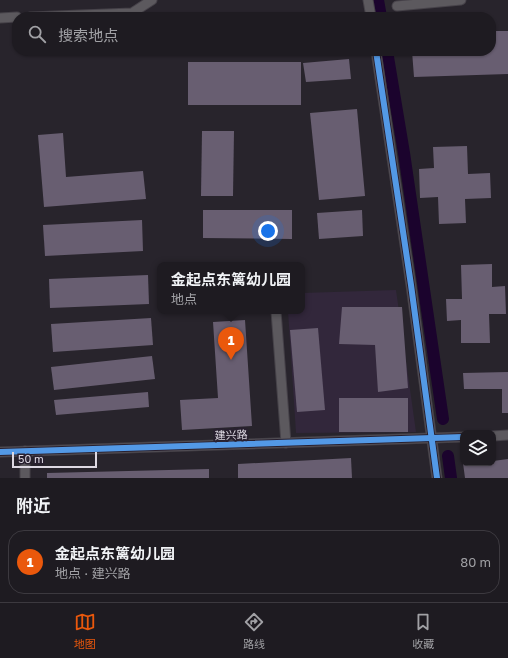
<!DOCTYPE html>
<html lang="zh">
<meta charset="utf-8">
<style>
body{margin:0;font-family:"Golos Text","Noto Sans SC",sans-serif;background:#26242a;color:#f1f3f6}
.controls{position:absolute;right:12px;bottom:12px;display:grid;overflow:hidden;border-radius:8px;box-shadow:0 1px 3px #0004}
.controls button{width:36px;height:36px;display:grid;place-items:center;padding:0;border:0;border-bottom:1px solid #3c393f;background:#1e1b21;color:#f1f3f6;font:20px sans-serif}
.scale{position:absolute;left:12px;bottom:10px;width:85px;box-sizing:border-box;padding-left:4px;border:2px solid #ddd8e2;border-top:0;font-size:11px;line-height:14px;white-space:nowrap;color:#ddd8e2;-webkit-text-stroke:3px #28202f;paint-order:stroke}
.you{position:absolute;left:268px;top:231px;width:14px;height:14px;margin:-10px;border:3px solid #fff;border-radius:50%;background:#1a73e8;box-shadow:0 0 0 6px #1a73e833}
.badge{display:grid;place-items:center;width:26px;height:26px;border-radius:50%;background:#ea580c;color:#fff;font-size:13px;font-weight:700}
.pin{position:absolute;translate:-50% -33px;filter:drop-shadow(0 1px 2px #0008)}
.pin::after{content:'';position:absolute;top:21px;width:14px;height:12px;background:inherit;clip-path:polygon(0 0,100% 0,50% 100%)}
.popup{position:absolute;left:157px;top:262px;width:148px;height:52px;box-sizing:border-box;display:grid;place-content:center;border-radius:8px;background:#1e1b21;filter:drop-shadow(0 1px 3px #0005);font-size:13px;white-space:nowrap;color:#a1a1a5}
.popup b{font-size:15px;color:#f1f3f6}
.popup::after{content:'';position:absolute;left:50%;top:100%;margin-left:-8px;border:8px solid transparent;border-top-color:#1e1b21}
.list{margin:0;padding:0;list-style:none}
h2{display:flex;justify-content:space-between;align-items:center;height:52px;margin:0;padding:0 16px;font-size:17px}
h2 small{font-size:13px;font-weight:400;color:#a1a1a5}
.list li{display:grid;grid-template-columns:26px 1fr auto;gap:12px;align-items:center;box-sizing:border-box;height:64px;margin:0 8px 8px;padding:0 8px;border:1px solid #3c393f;border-radius:16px}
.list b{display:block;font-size:15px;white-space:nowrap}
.list p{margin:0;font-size:13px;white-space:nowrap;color:#a1a1a5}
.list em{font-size:13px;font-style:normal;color:#a1a1a5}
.icon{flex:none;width:22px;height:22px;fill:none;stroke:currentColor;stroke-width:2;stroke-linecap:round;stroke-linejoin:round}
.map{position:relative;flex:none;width:508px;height:478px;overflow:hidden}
.search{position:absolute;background:#1e1b21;box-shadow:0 1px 3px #0004;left:12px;right:12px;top:12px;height:44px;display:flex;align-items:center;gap:10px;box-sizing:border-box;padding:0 14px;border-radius:16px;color:#a1a1a5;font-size:15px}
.sheet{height:124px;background:#1e1b21}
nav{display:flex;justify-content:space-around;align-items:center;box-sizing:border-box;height:56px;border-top:1px solid #3c393f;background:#1e1b21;font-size:11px;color:#a1a1a5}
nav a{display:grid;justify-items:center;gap:2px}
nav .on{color:#ea580c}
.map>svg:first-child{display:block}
</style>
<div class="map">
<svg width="508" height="478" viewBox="0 0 508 478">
<rect width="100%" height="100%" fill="#28242c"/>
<polygon fill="#32273b" points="396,290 416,432 296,433 288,311 302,311 302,293"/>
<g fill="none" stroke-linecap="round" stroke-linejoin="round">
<g stroke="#1b032d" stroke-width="12">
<polyline points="378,0 381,17"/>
<polyline points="387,51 404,153 443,419"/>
<polyline points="448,456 451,478"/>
</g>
</g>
<g fill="#685e71">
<polygon points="491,31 508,31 508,74 414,77 412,51 491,51"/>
<polygon points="349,59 351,79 306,82 303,63"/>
<rect x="188" y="62" width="113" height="43"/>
<polygon points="357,109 365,196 319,200 310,113"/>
<polygon points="202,131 234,131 233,196 201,196"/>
<polygon points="63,133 66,177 143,171 146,199 44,207 38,135"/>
<polygon points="467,146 468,174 490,173 491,198 465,199 466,223 439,224 438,197 420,198 419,169 434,168 433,147"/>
<polygon points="203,210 292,210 292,239 203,238"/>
<polygon points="362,210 363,236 319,239 317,213"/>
<polygon points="142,220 143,251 45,256 43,225"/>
<polygon points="492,264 492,287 505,286 506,314 489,314 490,343 461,343 461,320 447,321 446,299 462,299 461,265"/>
<polygon points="148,275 149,304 50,308 49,279"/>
<polygon points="342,307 402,307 408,388 378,392 375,345 339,344"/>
<polygon points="151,318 153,345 53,352 51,324"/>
<polygon points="245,320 252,426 182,430 180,400 218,398 213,322"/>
<polygon points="318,328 325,410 297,412 290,330"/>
<polygon points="152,356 155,379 54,390 51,367"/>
<polygon points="508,372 508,413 502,413 502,389 464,389 463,373"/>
<polygon points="148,392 149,407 56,415 54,400"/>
<rect x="339" y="398" width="69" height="34"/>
<polygon points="351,458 352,478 238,478 238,464"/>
<polygon points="508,459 508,478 465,478 463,463 493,463 493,461"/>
<polygon points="209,469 209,478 47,478 47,473"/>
</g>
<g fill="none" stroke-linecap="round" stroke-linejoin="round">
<g stroke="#464249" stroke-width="11">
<g id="street">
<polyline points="368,0 371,17"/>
<polyline points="397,6 461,0"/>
<polyline points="30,17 132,13 152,0"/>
<polyline points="0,18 17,17"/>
<polyline points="376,51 411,285 437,478"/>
<polyline points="276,311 286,443"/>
<polyline points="493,436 508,435"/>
<polyline points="25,451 25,478"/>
<polyline points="0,452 463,437"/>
</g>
</g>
<use href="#street" stroke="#5c595e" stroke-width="9"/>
<g stroke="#28202f" stroke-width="8">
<g id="cycleway">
<polyline points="376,51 411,285 437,478"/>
<polyline points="0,452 463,437"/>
</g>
</g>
<use href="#cycleway" stroke="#5399e6" stroke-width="6"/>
</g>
<g text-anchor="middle" stroke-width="4" stroke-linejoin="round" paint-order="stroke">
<g font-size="11" fill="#ddd8e2" stroke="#28202f">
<text transform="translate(231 435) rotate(-2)" y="4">建兴路</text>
</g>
</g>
</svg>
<div class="controls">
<button><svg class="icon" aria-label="layers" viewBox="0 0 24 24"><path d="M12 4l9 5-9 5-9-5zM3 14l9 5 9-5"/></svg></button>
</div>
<div class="scale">50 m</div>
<div class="you"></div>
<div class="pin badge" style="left:231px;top:360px">1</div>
<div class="popup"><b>金起点东篱幼儿园</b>地点</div>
<div class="search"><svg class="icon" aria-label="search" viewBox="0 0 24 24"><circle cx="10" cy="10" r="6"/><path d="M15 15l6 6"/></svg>搜索地点</div>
</div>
<section class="sheet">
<h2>附近<small></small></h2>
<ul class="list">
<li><span class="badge">1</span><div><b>金起点东篱幼儿园</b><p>地点 · 建兴路</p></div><em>80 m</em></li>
</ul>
</section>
<nav>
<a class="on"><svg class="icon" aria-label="map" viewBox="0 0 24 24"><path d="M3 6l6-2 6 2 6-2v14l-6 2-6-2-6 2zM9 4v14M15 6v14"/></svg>地图</a>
<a><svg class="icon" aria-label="directions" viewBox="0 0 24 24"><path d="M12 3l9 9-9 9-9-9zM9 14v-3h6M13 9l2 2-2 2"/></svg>路线</a>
<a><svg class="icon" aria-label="saved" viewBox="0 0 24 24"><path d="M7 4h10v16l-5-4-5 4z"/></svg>收藏</a>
</nav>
